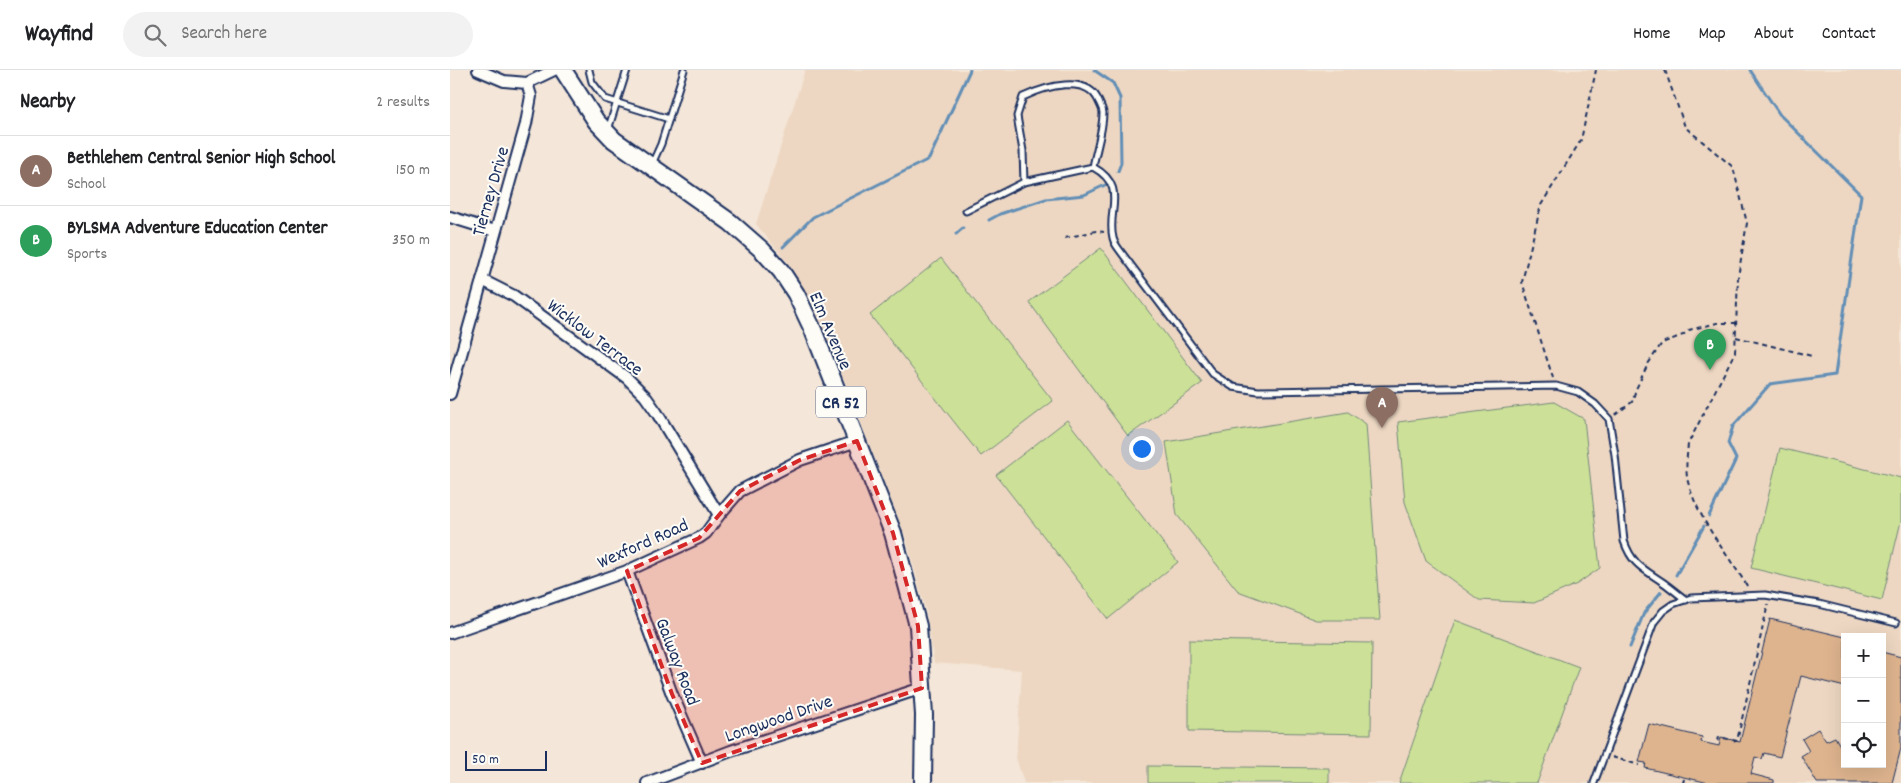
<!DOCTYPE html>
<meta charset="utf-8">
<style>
body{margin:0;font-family:Dekko,sans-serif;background:#f2f2f2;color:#202124}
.controls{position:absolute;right:15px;bottom:15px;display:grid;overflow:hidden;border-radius:0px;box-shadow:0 5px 20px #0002}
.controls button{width:45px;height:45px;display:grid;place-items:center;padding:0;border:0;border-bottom:1px solid #e0e0e0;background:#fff;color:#202124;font:25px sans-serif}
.scale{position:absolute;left:15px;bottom:12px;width:82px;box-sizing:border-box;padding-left:5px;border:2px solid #1b2f5e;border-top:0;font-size:14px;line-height:18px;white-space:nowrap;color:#1b2f5e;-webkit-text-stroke:4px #fdfcf7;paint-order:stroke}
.you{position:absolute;left:691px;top:378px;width:18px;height:18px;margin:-12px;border:4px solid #fff;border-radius:50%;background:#1a73e8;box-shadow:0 0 0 8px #1a73e833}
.badge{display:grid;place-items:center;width:32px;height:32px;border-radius:50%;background:#2563eb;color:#fff;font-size:16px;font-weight:700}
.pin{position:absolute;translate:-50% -41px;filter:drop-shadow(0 1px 2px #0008)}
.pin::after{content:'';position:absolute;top:26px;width:18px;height:15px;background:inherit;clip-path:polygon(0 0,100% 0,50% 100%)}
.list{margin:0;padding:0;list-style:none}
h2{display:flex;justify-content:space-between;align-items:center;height:65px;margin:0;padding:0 20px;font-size:21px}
h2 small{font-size:16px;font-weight:400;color:#757577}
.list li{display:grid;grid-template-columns:32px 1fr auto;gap:15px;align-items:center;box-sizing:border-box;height:70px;padding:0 20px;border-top:1px solid #e0e0e0}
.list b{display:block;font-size:19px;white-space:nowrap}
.list p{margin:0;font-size:16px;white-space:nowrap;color:#757577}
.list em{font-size:16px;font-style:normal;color:#757577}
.icon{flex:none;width:28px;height:28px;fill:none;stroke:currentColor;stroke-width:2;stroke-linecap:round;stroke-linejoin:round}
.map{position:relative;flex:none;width:1451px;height:713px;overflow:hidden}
header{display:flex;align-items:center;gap:30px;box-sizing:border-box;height:70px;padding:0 25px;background:#fff;border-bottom:1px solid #e0e0e0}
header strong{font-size:24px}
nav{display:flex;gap:28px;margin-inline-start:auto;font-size:18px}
.search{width:350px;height:45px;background:#f2f2f2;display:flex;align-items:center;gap:12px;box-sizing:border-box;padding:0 18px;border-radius:28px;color:#757577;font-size:19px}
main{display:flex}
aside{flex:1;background:#fff}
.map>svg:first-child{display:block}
</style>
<header>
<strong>Wayfind</strong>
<div class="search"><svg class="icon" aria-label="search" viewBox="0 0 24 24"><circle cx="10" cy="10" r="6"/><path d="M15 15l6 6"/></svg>Search here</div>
<nav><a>Home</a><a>Map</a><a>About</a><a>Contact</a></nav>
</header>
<main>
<aside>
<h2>Nearby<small>2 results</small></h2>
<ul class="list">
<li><span class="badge" style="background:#8d6e63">A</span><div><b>Bethlehem Central Senior High School</b><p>School</p></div><em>150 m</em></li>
<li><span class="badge" style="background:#2e9e5b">B</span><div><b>BYLSMA Adventure Education Center</b><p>Sports</p></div><em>350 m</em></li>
</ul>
</aside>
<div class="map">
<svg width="1451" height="713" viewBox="0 0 1451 713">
<rect width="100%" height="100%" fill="#f4e6d8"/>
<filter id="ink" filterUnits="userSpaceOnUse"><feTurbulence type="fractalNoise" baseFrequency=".02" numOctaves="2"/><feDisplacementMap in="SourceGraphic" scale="10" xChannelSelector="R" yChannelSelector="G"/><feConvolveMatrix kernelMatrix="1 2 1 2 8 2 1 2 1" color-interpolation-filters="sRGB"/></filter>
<g filter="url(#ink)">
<path fill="#edd7c2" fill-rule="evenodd" d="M355,0H1451V713H574L566,688L572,600L484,593L477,545L456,468L399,322L363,234L339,194L306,154ZM1395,567H1432V694H1395Z"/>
<g fill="#cce197" stroke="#74887a">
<polygon points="651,178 752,313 678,366 579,232"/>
<polygon points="491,188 603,331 531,386 420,245"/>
<polygon points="1104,332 1134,349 1150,498 1127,514 1084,533 1029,530 976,491 955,432 948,352"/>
<polygon points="898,342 916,354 930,550 866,550 788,521 727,445 716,372"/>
<polygon points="617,350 728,492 658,549 546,405"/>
<polygon points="1330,378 1451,408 1451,451 1432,530 1301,498"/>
<polygon points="1005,550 1129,597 1087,713 949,713"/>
<polygon points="739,570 922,573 921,664 739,661"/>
<polygon points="698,696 879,698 879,713 698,713"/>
</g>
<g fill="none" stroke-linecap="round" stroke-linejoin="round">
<g stroke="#628eb6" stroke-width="3">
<polyline points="644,0 663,13 670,28 671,93 668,101"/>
<polyline points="539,150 550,144 596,129 634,125 655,115"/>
<polyline points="506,164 513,158"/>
<polyline points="333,177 363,147 479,89 520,0"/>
<polyline points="1259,446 1286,389 1278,373 1283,356 1320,314 1385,305 1411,125 1330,45 1300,0"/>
<polyline points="1226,505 1254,456"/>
<polyline points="1180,577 1194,543 1211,522"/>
</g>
</g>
<g fill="#deb48e" stroke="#1b2f5e">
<polygon points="1320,549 1395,567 1395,617 1351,606 1330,687 1314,683 1312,689 1305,687 1301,704 1324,710 1324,713 1259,713 1195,698 1196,693 1189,692 1199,654 1252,667 1251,672 1269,676 1271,667 1290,672"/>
<polygon points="1432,582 1451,587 1451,678 1442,713 1367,713 1351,686 1359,681 1352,669 1368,659 1376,671 1385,667 1395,684 1395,694 1432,694"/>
</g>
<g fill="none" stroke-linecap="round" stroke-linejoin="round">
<g stroke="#1b2f5e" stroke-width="9">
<g id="lane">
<polyline points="139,0 142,12 155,29 219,49"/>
<polyline points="158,60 177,0"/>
<polyline points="202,94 211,74 234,0"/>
<path d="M643,97C679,117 656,141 663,168C664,173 668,178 671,182L763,304L783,317L808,321L1106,316L1128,322L1145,334L1159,349L1165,385L1174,471C1182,495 1194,499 1214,513C1221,518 1228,524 1236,530"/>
<path d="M516,141L574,112L573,81L567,46L573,27C594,17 638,3 649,32C651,36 653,40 653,43C653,61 646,80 643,97L574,112"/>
<polyline points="1144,713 1204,552 1213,541 1223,534 1241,528 1315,525 1369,534 1446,553"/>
</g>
</g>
<g stroke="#1b2f5e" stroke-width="14">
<g id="street">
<polyline points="28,0 54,11 77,13 104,0"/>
<polyline points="0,147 45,161"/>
<polyline points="32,210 64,226 177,308 195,326 207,343 269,445"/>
<polyline points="0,324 76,54 81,26 77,13"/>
<polyline points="177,501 222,624 252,693"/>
<polyline points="0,563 177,501 249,468 256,463 269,445 290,421 350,390 407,371"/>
<polyline points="197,713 281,681 472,618"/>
</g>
</g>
<g stroke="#1b2f5e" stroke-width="20">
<polyline id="primary" points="113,0 146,51 164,70 280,152 312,180 331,201 346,224 363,260 443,463 468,556 474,645 473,713"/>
</g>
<g stroke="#1b2f5e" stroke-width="2" stroke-dasharray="5 4" stroke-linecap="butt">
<path d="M1215,0L1235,57L1283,97L1297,153L1288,207L1285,282L1238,374C1237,386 1235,401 1238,412C1249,452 1278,484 1299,519"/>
<polyline points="615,168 646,161 654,162"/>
<polyline points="1286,267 1362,286"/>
<polyline points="1103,308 1072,212 1091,135 1131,70 1146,0"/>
<polyline points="1165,345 1182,332 1186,319 1198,294 1212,273 1233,265 1239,260 1267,253 1286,253"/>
<polyline points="1268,671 1269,667 1287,671 1318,534"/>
<polyline points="1162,687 1189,695"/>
<polyline points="1233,713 1234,709"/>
</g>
<use href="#lane" stroke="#fdfcf7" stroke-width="5"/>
<use href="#street" stroke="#fdfcf7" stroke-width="10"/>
<use href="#primary" stroke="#fdfcf7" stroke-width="16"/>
</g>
</g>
<path fill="#d62828" fill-opacity="0.2" stroke="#d62828" stroke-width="4" stroke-dasharray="10 6" stroke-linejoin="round" d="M407,371L443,463L468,556L472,618L252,693L222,624L177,501L249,468L290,421L350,390Z"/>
<g text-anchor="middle" stroke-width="4" stroke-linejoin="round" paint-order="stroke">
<rect fill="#fdfcf7" stroke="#5f6c8c" stroke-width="1" x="366" y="316.5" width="50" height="31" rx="4"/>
<g font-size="18" font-weight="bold" fill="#1b2f5e">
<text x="391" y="338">CR 52</text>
</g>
<g font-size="19" fill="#1b2f5e" stroke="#fdfcf7">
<text transform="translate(39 121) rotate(-74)" y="7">Tierney Drive</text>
<text transform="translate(382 260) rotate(67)" y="7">Elm Avenue</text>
<text transform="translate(146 266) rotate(37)" y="7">Wicklow Terrace</text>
<text transform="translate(192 472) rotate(-24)" y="7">Wexford Road</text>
<text transform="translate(229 591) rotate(69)" y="7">Galway Road</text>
<text transform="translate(328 647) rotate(-19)" y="7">Longwood Drive</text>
</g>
</g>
</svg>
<div class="controls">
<button>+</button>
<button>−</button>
<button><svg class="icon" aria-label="locate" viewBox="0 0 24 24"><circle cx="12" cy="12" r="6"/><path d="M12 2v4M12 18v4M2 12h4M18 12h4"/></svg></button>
</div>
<div class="scale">50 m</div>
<div class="you"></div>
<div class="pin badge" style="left:932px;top:358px;background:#8d6e63">A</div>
<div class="pin badge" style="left:1260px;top:300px;background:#2e9e5b">B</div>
</div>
</main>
